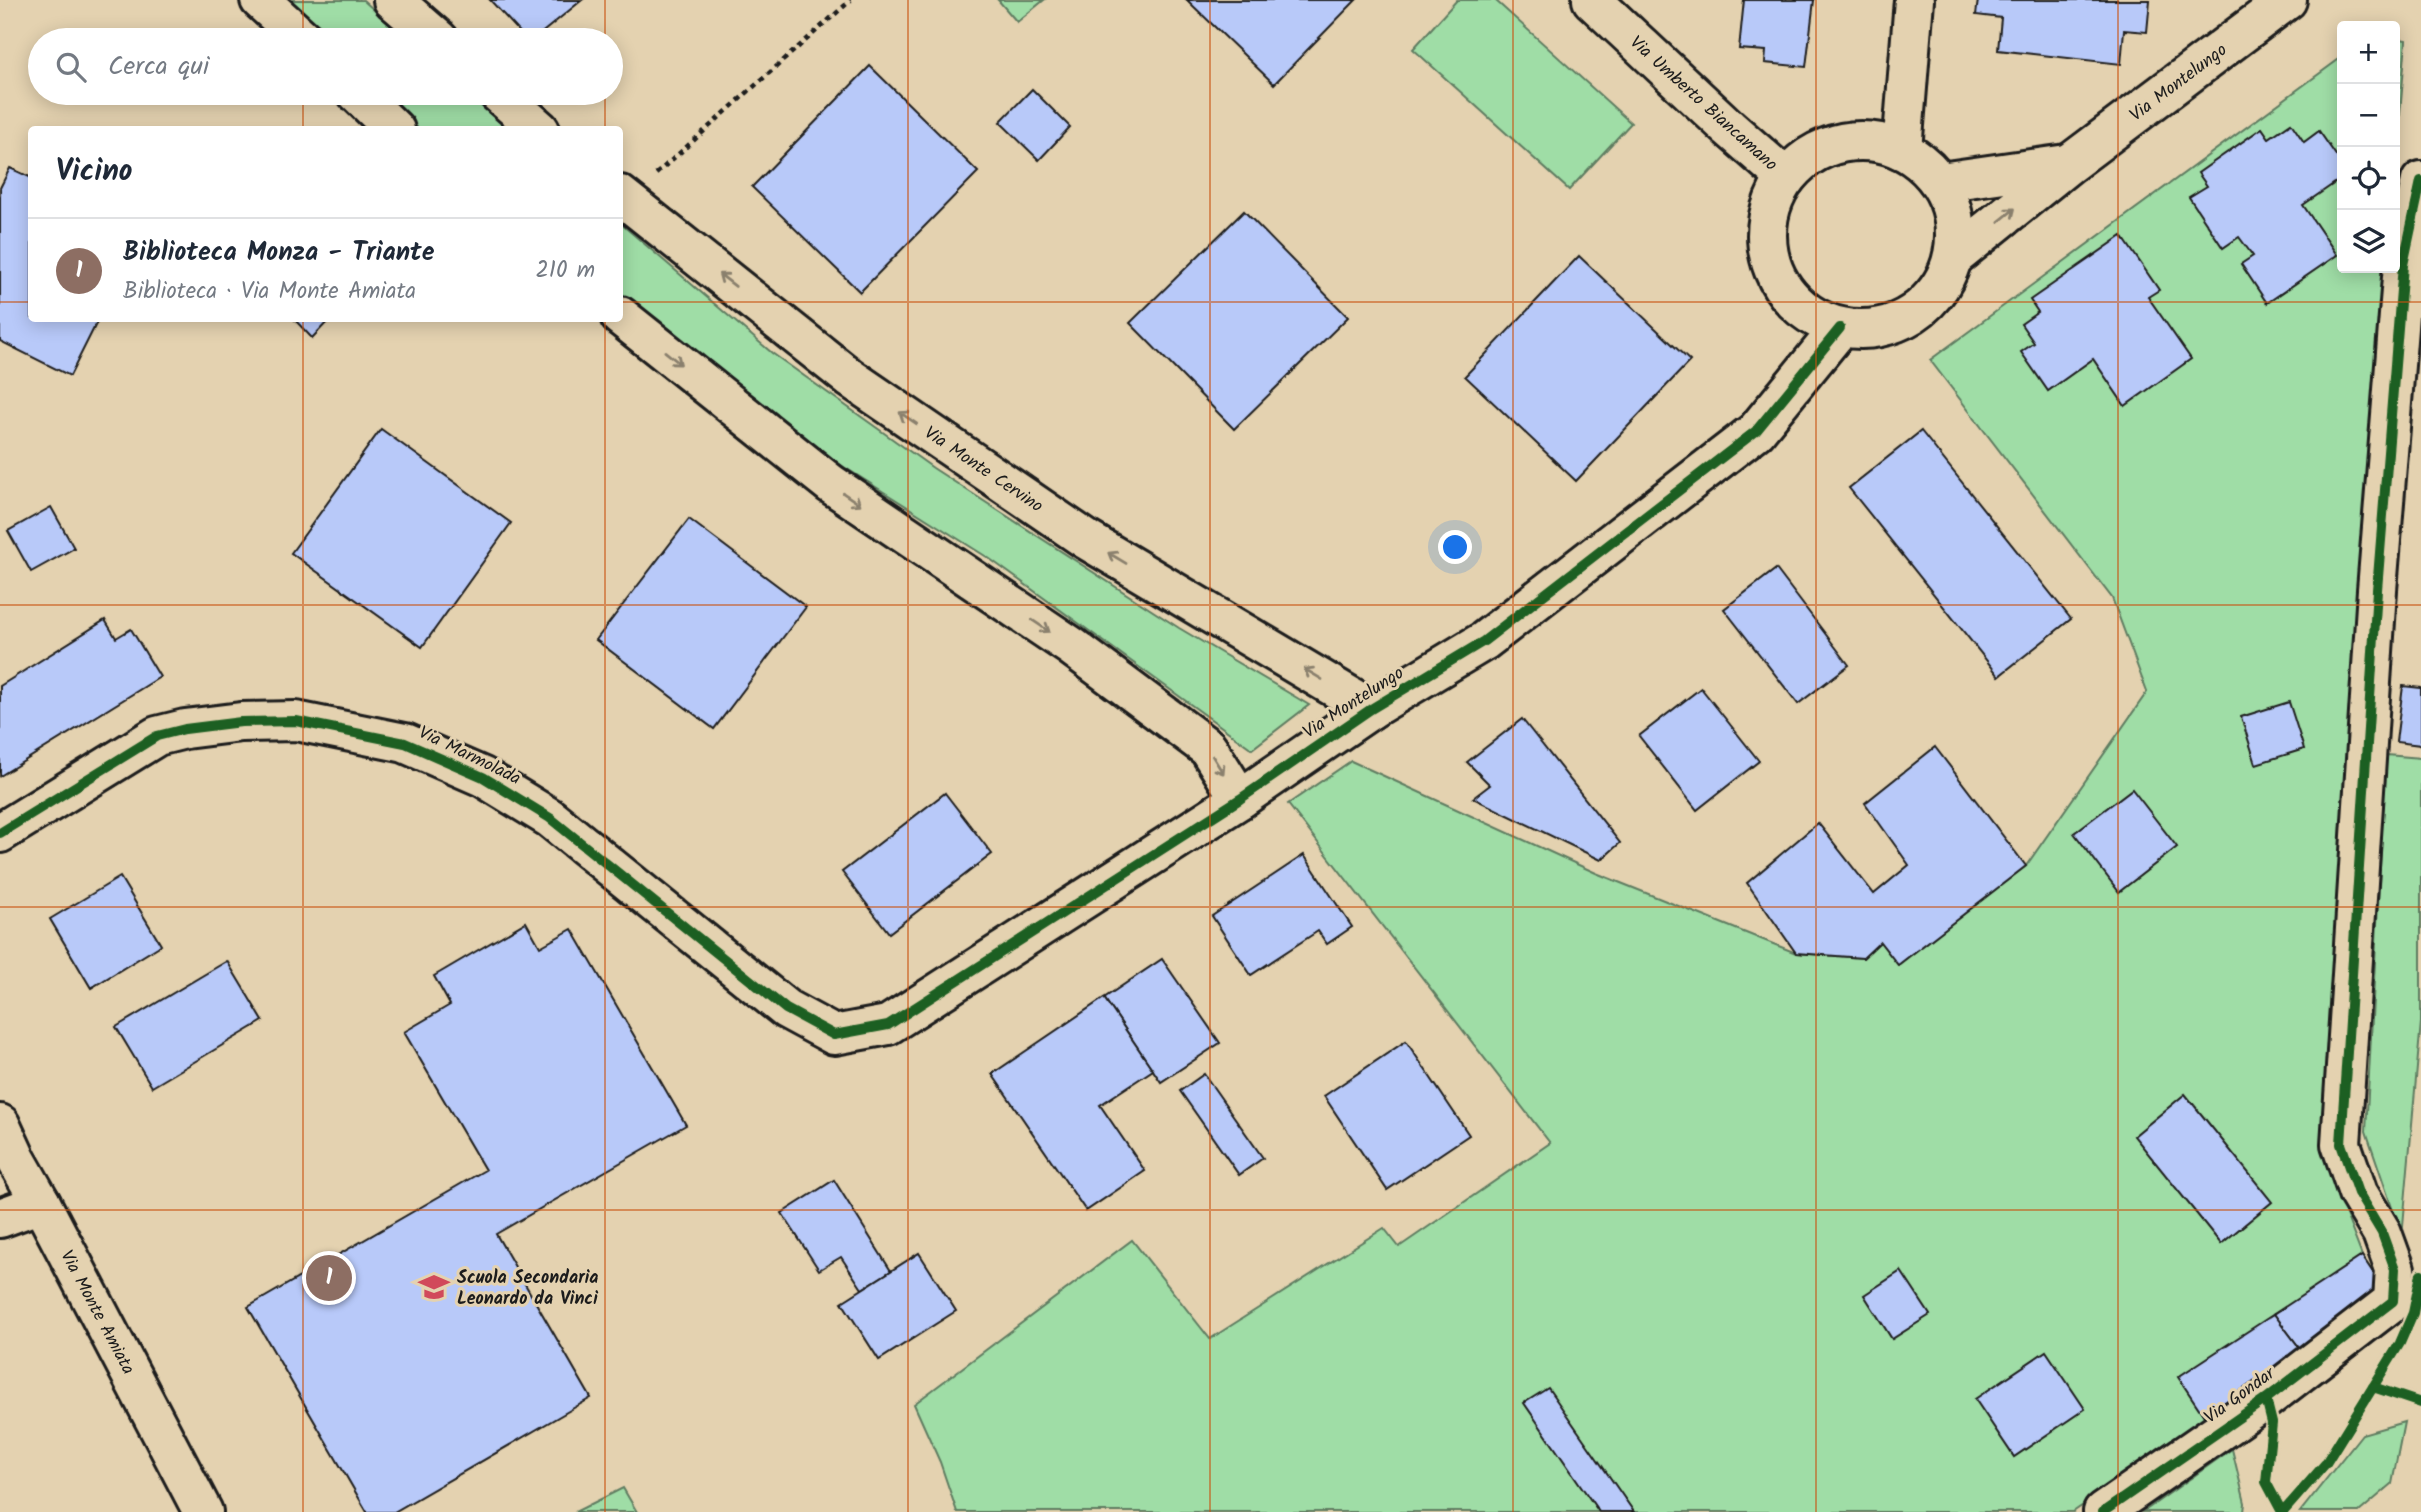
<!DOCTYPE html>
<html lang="it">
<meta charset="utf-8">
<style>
body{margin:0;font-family:Kalam,sans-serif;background:#f2f2f3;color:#1f2937}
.controls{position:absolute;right:21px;top:21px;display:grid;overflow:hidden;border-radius:7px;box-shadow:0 4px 18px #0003}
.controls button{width:63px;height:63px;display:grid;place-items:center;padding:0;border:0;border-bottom:2px solid #e0e1e3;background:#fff;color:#1f2937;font:35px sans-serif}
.you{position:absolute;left:1456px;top:548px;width:24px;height:24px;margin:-18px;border:5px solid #fff;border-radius:50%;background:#1a73e8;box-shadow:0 0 0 10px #1a73e833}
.badge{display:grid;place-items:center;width:46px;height:46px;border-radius:50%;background:#d1495b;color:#fff;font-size:23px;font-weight:700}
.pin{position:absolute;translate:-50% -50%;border:4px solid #fff;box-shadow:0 2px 7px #0006}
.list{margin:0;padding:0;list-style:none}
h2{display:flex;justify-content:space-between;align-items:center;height:91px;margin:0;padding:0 28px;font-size:30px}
h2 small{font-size:23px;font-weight:400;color:#747a83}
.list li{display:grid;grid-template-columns:46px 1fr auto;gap:21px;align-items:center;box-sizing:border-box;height:105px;padding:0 28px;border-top:2px solid #e0e1e3}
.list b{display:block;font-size:26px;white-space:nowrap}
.list p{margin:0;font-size:23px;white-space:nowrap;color:#747a83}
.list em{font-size:23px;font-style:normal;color:#747a83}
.icon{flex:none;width:38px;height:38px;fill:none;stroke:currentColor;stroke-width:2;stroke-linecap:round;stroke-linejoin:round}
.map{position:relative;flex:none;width:2421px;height:1512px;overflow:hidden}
.search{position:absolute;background:#fff;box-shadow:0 4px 18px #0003;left:28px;top:28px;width:595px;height:77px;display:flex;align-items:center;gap:18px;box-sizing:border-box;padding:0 24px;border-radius:38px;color:#747a83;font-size:26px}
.panel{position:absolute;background:#fff;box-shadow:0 4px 18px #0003;left:28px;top:126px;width:595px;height:196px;border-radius:7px}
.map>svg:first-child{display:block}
</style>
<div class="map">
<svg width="2421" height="1512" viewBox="0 0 2421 1512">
<rect width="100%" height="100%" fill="#e4d2b0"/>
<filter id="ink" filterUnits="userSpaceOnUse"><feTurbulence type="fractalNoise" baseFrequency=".0143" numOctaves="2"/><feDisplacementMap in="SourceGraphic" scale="14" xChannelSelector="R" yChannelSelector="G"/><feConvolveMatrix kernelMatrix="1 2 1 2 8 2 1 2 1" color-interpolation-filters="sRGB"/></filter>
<g filter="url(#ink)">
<g fill="#9fdda6" stroke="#5e7c61" stroke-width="2">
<polygon points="279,0 363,0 407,40 322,40"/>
<polygon points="998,0 1044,0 1017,22"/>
<polygon points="1457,0 1495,0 1631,123 1569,190 1413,49"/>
<polygon points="2395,38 2406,40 2395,176"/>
<polygon points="2342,57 2342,268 2387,268 2364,537 2322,1152 2362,1256 2388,1295 2073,1512 957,1512 940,1462 914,1404 1132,1240 1210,1339 1384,1228 1399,1247 1550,1143 1288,804 1351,761 1596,873 1796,953 1863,958 1880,942 1982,899 2026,866 2147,692 2112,598 1930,360"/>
<polygon points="378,93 467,93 510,129 419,129"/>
<polygon points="620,223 772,353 933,468 1179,628 1309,705 1252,749 990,559 833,460 620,299"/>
<polygon points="2386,755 2421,758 2421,1022 2402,1237 2366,1131"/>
<polygon points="2404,1422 2392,1484 2359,1512 2300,1512 2362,1434"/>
<polygon points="2232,1449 2245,1503 2244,1512 2143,1512"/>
<polygon points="623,1488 637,1512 575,1512"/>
</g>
<g fill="#b8c9f9" stroke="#1c1c1c" stroke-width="2">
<polygon points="490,0 582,0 533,40 527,40"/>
<polygon points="1187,0 1356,0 1274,84"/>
<polygon points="1744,0 1814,0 1806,67 1765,63 1766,51 1739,49"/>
<polygon points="1978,0 2150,0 2147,32 2124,30 2121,64 1998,50 2001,18 1976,15"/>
<polygon points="870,66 978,172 860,292 752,187"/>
<polygon points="1032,89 1070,127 1039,160 1000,122"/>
<polygon points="2291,123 2304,142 2319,131 2342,164 2342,178 2303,205 2337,255 2267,303 2241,264 2253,256 2239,237 2223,248 2189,197 2207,186 2198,173 2262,128 2269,138"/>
<polygon points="10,168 32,178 32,318 99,318 70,376 0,341 0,188"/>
<polygon points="1244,211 1348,317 1234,429 1130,323"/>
<polygon points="2122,236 2159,290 2148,297 2191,359 2125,406 2093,359 2048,391 2021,352 2034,343 2021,324 2038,312 2030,300"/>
<polygon points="1579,256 1690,361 1576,481 1465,376"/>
<polygon points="293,318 331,318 312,338"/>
<polygon points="381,429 511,523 422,647 291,553"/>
<polygon points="1921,431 2071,619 1999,676 1849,488"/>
<polygon points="51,507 74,548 31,572 8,531"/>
<polygon points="689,519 806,607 714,729 596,640"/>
<polygon points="1776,569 1849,665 1798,704 1724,609"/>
<polygon points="105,620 116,638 131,629 160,677 0,776 0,686"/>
<polygon points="2403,686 2421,688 2421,745 2396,742"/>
<polygon points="1701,688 1759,761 1697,810 1639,736"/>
<polygon points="2289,702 2304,749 2256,764 2241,717"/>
<polygon points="1522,719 1620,843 1601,860 1473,798 1490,785 1467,762"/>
<polygon points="1935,747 2026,866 1898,965 1880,942 1863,958 1796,953 1747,883 1818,823 1874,894 1909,865 1865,803"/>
<polygon points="2132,789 2177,847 2119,892 2074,833"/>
<polygon points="945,793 992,854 889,933 842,872"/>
<polygon points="1304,855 1352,927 1327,944 1318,931 1251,975 1212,916"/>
<polygon points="120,877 161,945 91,988 50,919"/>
<polygon points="526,922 540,947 572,929 686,1125 496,1234 591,1398 394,1512 367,1512 248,1307 485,1170 404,1032 450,1005 434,976"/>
<polygon points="1162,959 1220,1043 1161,1082 1104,998"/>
<polygon points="227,961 263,1021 152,1087 116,1027"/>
<polygon points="1104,998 1153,1070 1100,1105 1145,1171 1086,1211 992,1074"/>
<polygon points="1406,1041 1469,1135 1387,1190 1324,1096"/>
<polygon points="1204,1074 1263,1158 1239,1175 1180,1091"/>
<polygon points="2185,1094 2272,1202 2221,1244 2134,1136"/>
<polygon points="834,1180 891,1271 862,1289 841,1257 819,1270 782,1213"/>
<polygon points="919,1253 956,1311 879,1360 842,1302"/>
<polygon points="2362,1256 2388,1295 2302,1351 2274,1314"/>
<polygon points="1901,1271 1930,1315 1892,1339 1864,1295"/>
<polygon points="2274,1314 2302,1351 2204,1416 2178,1377"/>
<polygon points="2046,1351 2085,1409 2014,1457 1975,1399"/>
<polygon points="1548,1388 1634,1512 1599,1512 1524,1403"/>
</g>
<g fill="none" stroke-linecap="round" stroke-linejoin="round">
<g stroke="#1c1c1c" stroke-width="44">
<g id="minor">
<polyline points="260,0 304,40"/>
<polyline points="393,0 439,40"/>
<polyline points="1592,0 1729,128 1786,178"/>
<polyline points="357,93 395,130"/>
<polyline points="498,93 540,130"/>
<circle cx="1861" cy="235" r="94"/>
<polyline points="1902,150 1914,0"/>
<polyline points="1940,182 2067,164"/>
<polyline points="620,195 850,378 1087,540 1371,709"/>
<polyline points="1954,257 2069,164 2287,0"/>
<polyline points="620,316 831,484 1071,646 1208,748 1240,799"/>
<polyline points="0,833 157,736 185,729 241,722 296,721 405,743 483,777 550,818 786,1009 834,1035 888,1025 1240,799 1371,709 1484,641 1756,431 1840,328"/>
<polyline points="0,1124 16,1159 41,1203 203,1512"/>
<polyline points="0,1218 41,1203"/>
<polyline points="2103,1512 2266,1399 2393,1301 2395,1269 2382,1233 2358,1193 2341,1144 2377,590 2403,265 2421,181"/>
</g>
</g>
<polyline stroke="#1c1c1c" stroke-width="4.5" stroke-dasharray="5 5" stroke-linecap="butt" points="656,174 851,0"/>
<use href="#minor" stroke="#e4d2b0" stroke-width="38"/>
<g stroke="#e4d2b0" stroke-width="15">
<g id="cycleway">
<polyline points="0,833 157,736 185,729 241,722 296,721 405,743 483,777 550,818 786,1009 834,1035 888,1025 1240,799 1371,709 1484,641 1756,431 1840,328"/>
<polyline points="2373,1387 2400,1343 2413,1313 2421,1274"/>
<polyline points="2266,1399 2272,1423 2266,1482 2282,1512"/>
<polyline points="2103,1512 2266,1399 2393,1301 2395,1269 2382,1233 2358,1193 2341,1144 2377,590 2403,265 2421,181"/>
<polyline points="2283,1512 2326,1463 2373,1387 2421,1403"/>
</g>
</g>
<use href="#cycleway" stroke="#1b5e20" stroke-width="10"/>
</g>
<defs><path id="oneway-shaft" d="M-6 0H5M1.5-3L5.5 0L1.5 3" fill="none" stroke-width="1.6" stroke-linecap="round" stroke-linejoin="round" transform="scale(1.75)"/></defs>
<g stroke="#8a806d">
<use href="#oneway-shaft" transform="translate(2007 215) rotate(-39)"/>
<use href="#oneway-shaft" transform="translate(727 280) rotate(-142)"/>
<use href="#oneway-shaft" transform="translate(673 358) rotate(39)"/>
<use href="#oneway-shaft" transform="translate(908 418) rotate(-146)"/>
<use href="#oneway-shaft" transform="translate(852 499) rotate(34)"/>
<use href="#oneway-shaft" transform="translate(1117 558) rotate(-149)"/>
<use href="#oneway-shaft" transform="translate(1041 626) rotate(34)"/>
<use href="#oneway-shaft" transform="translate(1313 674) rotate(-149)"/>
<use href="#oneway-shaft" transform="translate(1218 765) rotate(58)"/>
</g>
</g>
<path fill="none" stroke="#c9500e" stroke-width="2" stroke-opacity="0.55" d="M303,0V40M605,0V40M908,0V1512M1210,0V1512M1513,0V1512M1816,0V1512M2118,0V1512M303,93V130M605,93V130M0,302H32M620,302H2421M303,318V1512M605,318V1512M0,605H2421M0,907H2421M0,1210H2421"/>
<defs>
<g id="school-bare" transform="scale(2.415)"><path d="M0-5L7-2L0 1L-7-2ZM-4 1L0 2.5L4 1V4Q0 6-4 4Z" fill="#d1495b" stroke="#e4d2b0" stroke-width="2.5" paint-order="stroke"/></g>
</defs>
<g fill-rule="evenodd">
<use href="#school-bare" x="434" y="1287"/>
</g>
<g text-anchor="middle" stroke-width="6" stroke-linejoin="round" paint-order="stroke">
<g font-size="18" fill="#1c1c1c" stroke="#e4d2b0">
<text transform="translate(2178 82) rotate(-37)" y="6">Via Montelungo</text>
<text transform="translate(1704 103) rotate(42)" y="6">Via Umberto Biancamano</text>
<text transform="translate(984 469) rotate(34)" y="6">Via Monte Cervino</text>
<text transform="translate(1353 702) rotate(-33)" y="6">Via Montelungo</text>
<text transform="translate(470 755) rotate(26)" y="6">Via Marmolada</text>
<text transform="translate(98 1312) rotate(62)" y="6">Via Monte Amiata</text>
<text transform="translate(2239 1395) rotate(-36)" y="6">Via Gondar</text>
</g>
<g font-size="18" font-weight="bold" fill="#1c1c1c" stroke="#e4d2b0" text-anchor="start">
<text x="457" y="1283">Scuola Secondaria<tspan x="457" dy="21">Leonardo da Vinci</tspan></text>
</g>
</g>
</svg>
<div class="controls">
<button>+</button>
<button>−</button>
<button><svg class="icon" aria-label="locate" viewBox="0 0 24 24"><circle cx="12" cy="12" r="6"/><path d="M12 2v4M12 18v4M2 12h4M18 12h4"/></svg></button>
<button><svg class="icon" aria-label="layers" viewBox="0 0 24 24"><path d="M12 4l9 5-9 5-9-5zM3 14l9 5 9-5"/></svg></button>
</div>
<div class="you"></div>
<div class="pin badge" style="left:329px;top:1278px;background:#8d6e63">1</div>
<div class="search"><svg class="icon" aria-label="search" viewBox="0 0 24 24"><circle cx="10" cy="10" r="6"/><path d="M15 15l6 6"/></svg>Cerca qui</div>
<section class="panel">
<h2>Vicino<small></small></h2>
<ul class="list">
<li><span class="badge" style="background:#8d6e63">1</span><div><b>Biblioteca Monza - Triante</b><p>Biblioteca · Via Monte Amiata</p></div><em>210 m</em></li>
</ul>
</section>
</div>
